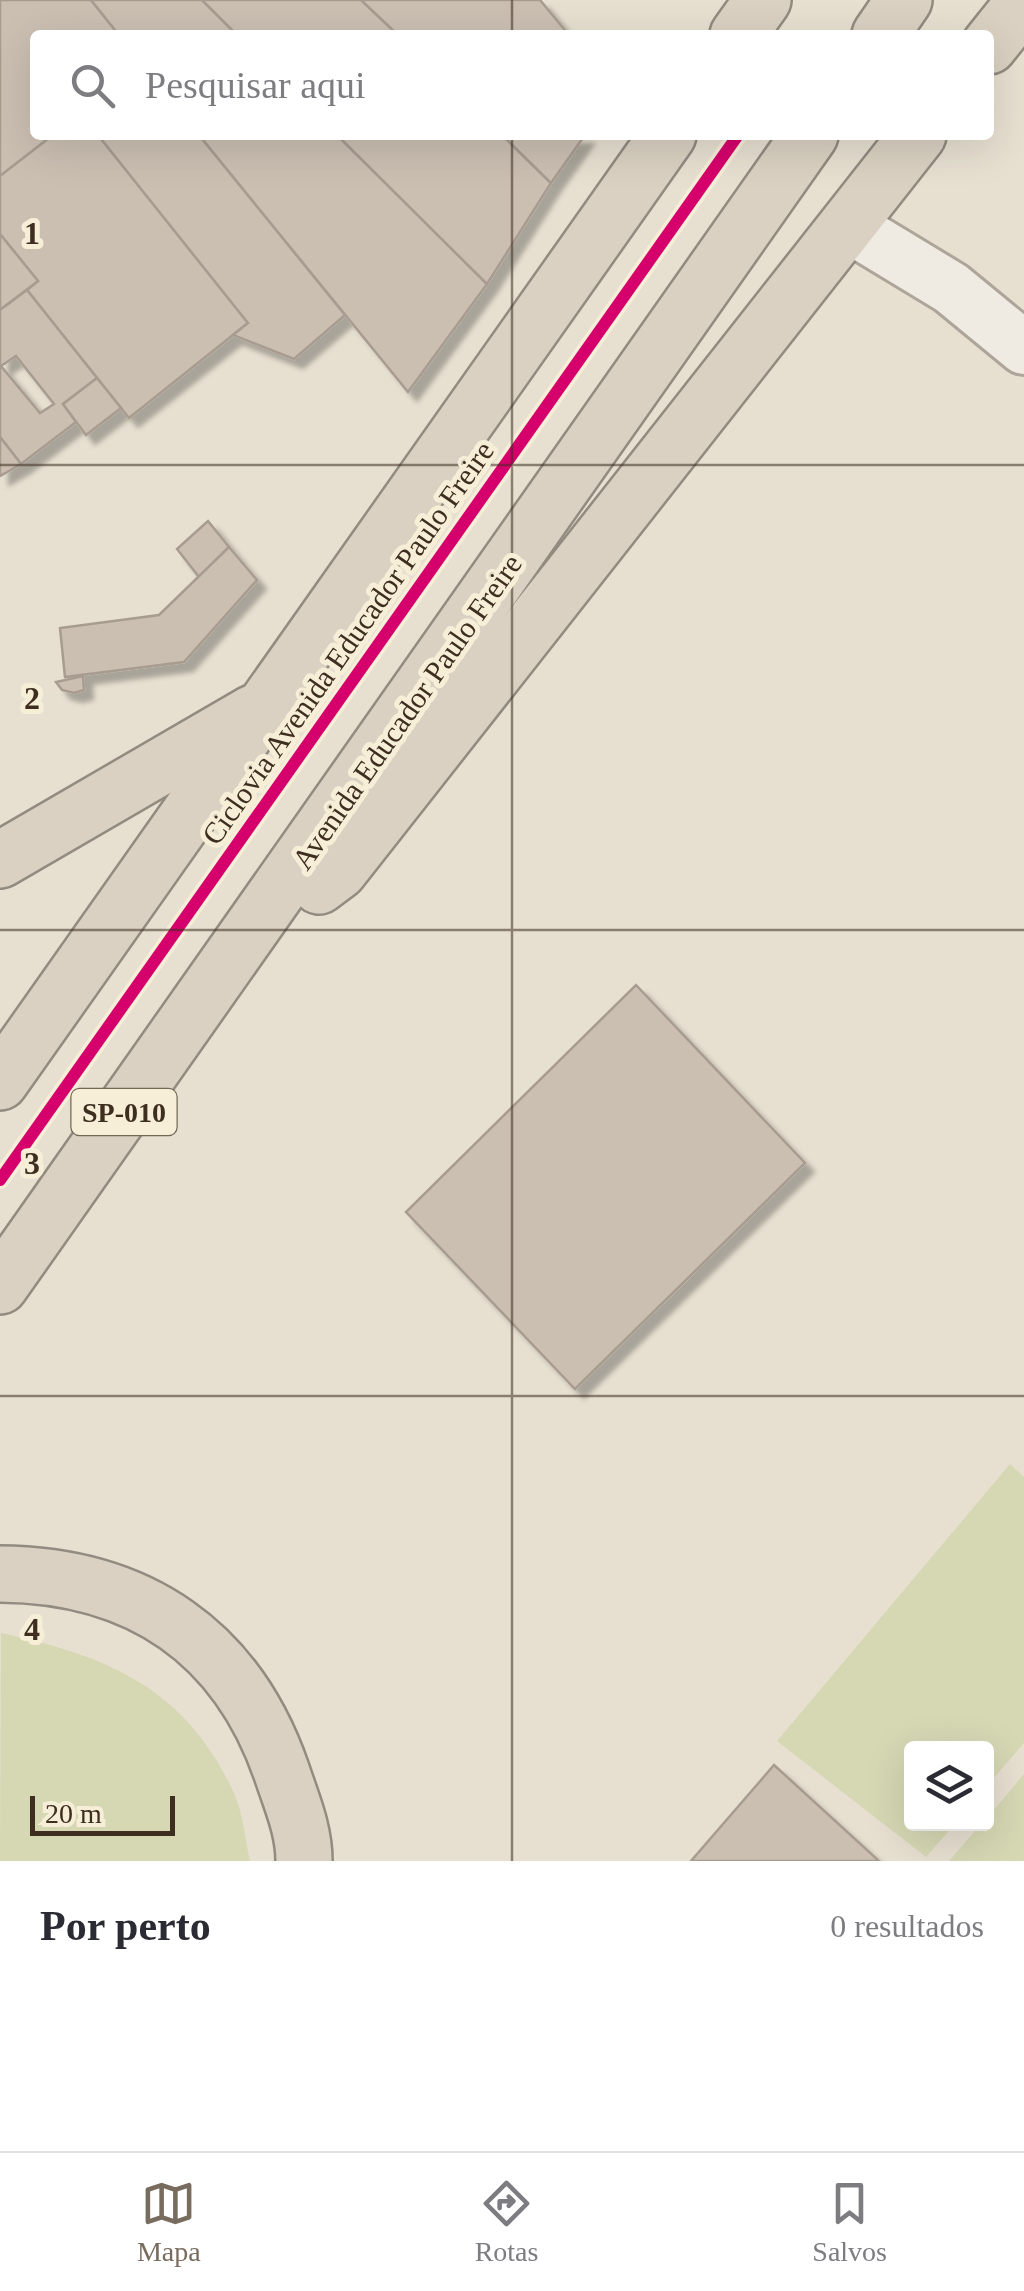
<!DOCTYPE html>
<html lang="pt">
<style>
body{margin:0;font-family:"Times New Roman",serif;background:#f2f2f3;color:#2b2b33}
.controls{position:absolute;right:30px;bottom:30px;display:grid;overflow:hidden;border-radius:10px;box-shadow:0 10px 40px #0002}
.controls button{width:90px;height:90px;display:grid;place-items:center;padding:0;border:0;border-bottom:2px solid #e1e1e2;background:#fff;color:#2b2b33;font:50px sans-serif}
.scale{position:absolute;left:30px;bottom:25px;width:145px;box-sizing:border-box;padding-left:10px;border:5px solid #3d2e20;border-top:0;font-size:28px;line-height:35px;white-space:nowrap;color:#3d2e20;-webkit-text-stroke:8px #f7eed8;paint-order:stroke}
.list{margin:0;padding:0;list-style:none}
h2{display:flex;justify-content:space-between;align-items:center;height:130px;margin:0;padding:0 40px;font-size:42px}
h2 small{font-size:32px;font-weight:400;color:#7c7c81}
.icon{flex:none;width:55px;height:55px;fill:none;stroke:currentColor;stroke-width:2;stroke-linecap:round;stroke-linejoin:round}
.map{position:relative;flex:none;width:1024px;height:1861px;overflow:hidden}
.search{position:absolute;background:#fff;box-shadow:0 10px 40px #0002;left:30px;right:30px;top:30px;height:110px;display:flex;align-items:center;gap:25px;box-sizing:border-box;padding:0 35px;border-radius:10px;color:#7c7c81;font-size:38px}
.sheet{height:290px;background:#fff}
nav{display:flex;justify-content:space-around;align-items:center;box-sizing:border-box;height:140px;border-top:2px solid #e1e1e2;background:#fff;font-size:28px;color:#7c7c81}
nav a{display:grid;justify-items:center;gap:5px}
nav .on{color:#786c5e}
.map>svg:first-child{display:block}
</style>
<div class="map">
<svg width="1024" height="1861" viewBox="0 0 1024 1861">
<defs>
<filter id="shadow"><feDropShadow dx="9" dy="9" stdDeviation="2.5" flood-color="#0004"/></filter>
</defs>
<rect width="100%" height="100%" fill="#e7e0d1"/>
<g fill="#d6d7b3">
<polygon points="1010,1464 1024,1477 1024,1743 987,1786 986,1748 912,1748 912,1824 955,1824 926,1857 777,1741"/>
<path d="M1,1633C107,1656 185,1687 234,1793C243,1813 245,1839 250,1861H0Z"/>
<polygon points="1024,1774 1024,1861 949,1861 981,1824 986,1824 987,1818"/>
</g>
<g fill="#cbbfb2" stroke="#a89c90" stroke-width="2.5" fill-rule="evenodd" filter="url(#shadow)">
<polygon points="0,0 91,0 119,35 35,35 35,135 53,135 0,176"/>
<polygon points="91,0 202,0 237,35 119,35"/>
<polygon points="202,0 361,0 398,35 237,35"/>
<polygon points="361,0 540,0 569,35 398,35"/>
<polygon points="53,135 98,135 248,323 129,418 27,290 38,281 0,234 0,176"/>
<polygon points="98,135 199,135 345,315 294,359 233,335 248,323"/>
<polygon points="199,135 337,135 487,284 408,392"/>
<polygon points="337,135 502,135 551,183 487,284"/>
<polygon points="502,135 585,135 551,183"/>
<polygon points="0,234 38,281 0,310"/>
<path d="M27,290L97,378L63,404L76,422L21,464L0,437V310ZM16,356L54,404L40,413L1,366Z"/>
<polygon points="97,378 121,408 86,435 63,404"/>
<polygon points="0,437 21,464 0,476"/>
<polygon points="208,521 229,547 199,577 177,549"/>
<polygon points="229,547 257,580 184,662 65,677 60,628 159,615"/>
<polygon points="83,676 84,690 74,693 62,690 56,682"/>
<polygon points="636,985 805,1163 575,1389 406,1212"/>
<polygon points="774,1765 879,1861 691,1861"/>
</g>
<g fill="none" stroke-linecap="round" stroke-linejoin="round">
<g stroke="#ada599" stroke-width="58">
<polyline id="minor" points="847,225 951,288 1024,348"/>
</g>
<g stroke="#928b80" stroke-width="60">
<g id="highway">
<polyline points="738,35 763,0"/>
<polyline points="880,35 904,0"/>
<polyline points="989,46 1024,2"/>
<polyline points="0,860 253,713"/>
<polyline points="319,886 339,871 918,135"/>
<polyline points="0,1082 668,135"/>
<polyline points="0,1286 810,135"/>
<path d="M0,1574C139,1575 237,1642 282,1773C292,1803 304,1830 304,1861"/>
</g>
</g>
<use href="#minor" stroke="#efebe3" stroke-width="52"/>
<use href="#highway" stroke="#dad1c2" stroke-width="55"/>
<g stroke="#f7eed8" stroke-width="19">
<polyline id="cycleway" points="0,1180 738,135"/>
</g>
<use href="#cycleway" stroke="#d6006c" stroke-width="12"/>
</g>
<path fill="none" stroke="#3d2e20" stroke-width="2.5" stroke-opacity="0.55" d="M512,0V35M512,135V1861M0,465H1024M0,930H1024M0,1396H1024"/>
<g text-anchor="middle" stroke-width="10" stroke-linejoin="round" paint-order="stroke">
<rect fill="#f7eed8" stroke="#756857" stroke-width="2.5" x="71.5" y="1089" width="105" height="46" rx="8"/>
<g font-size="28" font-weight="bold" fill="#3d2e20">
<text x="124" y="1122">SP-010</text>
</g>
<g font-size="30" fill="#3d2e20" stroke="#f7eed8">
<text transform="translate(348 643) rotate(-55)" y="10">Ciclovia Avenida Educador Paulo Freire</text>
<text transform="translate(407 712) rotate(-55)" y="10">Avenida Educador Paulo Freire</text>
</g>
</g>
<g font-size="32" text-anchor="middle" font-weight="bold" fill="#3d2e20" stroke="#f7eed8" stroke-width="10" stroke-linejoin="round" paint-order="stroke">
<text x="32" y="244">1</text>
<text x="32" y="709">2</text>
<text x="32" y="1174">3</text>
<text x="32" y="1640">4</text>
</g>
</svg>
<div class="controls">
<button><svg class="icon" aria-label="layers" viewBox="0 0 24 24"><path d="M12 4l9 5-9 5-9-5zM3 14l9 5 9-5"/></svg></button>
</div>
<div class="scale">20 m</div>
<div class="search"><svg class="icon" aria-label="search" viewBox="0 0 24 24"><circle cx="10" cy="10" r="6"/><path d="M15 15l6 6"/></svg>Pesquisar aqui</div>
</div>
<section class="sheet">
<h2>Por perto<small>0 resultados</small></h2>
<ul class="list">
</ul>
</section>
<nav>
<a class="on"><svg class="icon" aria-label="map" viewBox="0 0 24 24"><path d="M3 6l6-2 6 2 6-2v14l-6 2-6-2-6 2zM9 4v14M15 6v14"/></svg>Mapa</a>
<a><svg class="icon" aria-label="directions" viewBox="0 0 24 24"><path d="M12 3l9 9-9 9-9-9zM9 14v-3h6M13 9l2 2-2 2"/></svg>Rotas</a>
<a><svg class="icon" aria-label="saved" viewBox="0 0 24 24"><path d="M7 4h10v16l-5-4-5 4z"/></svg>Salvos</a>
</nav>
